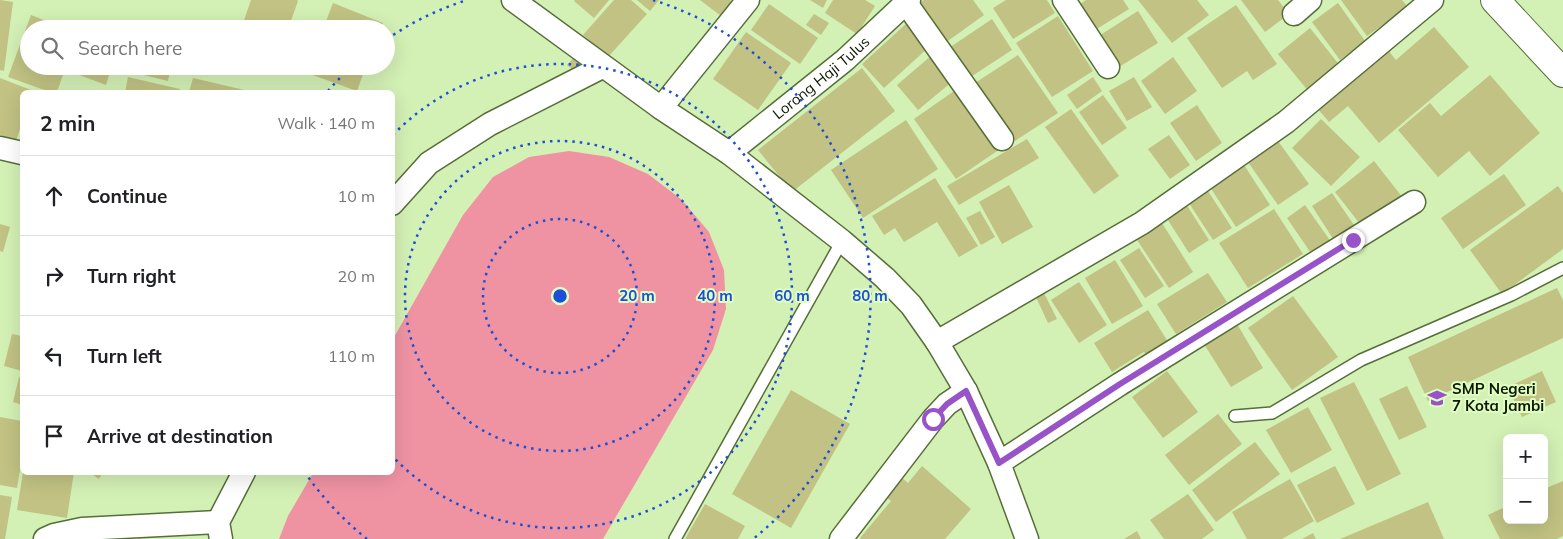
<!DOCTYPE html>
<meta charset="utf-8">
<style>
body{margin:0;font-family:Mulish,sans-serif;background:#f2f2f2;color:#202124}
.controls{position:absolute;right:15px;bottom:15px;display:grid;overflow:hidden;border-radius:8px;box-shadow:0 5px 20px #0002}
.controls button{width:45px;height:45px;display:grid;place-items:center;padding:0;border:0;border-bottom:1px solid #e0e0e0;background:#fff;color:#202124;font:25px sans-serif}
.stop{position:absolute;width:15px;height:15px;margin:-11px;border:4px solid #9753c7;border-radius:50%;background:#fff}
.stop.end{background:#9753c7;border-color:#fff;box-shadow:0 1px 5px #0008}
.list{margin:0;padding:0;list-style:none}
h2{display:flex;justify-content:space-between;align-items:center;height:65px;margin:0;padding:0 20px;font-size:21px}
h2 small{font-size:16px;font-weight:400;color:#757577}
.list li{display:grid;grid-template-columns:32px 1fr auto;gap:15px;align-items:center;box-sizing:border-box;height:80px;padding:0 20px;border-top:1px solid #e0e0e0}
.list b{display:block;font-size:19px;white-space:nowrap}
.list em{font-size:16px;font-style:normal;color:#757577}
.icon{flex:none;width:28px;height:28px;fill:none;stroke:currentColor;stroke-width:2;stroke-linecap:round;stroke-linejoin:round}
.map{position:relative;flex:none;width:1563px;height:539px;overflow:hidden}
.search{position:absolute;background:#fff;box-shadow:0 5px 20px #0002;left:20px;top:20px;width:375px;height:55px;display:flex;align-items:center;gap:12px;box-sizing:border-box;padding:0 18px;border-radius:28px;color:#757577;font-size:19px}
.panel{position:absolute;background:#fff;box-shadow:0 5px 20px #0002;left:20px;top:90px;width:375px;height:385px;border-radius:8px}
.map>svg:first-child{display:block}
</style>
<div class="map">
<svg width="1563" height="539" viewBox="0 0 1563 539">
<rect width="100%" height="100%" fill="#d3f0b5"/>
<polygon fill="#ef93a3" points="569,151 609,157 648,174 682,200 709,232 724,270 726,309 713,350 603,539 279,539 288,516 313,473 392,472 393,339 463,215 493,177 529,157"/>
<g fill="#c1c283">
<polygon points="0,0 13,2 4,71 0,70"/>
<polygon points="251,0 297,0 298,1 288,29 241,29"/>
<polygon points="575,0 609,0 594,18 574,1"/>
<polygon points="614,0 631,0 647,14 608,57 583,35"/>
<polygon points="637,0 659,0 650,11"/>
<polygon points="700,0 730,0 732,2 721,16"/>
<polygon points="810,0 827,0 823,8"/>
<polygon points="833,0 865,0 875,6 857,34 825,13"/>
<polygon points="924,0 973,0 984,15 945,43 918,4"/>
<polygon points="1006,0 1047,0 1055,13 1013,39 993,8"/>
<polygon points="1086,0 1123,0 1129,9 1095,30 1079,5"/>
<polygon points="1138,0 1197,0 1209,15 1172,43"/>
<polygon points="1241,0 1278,0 1289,14 1265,32"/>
<polygon points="1341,0 1402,0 1408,7 1367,36"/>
<polygon points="333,3 383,23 380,29 323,29"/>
<polygon points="1338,3 1365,41 1340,60 1312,22"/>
<polygon points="769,4 818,38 800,64 751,30"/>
<polygon points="1236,5 1277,64 1253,80 1247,71 1222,88 1187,38"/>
<polygon points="1138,11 1158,43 1114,70 1094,39"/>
<polygon points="814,14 829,23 821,35 806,25"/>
<polygon points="31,15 67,29 29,29 29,66 66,66 57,92 50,92 8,77"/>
<polygon points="1058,16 1093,71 1052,97 1016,43"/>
<polygon points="992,19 1012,50 966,80 946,50"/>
<polygon points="908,22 930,46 884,88 862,64"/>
<polygon points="92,23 107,28 107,29 90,29"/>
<polygon points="1434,27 1469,67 1379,143 1348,106 1329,122 1317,108 1387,49 1396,60"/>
<polygon points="1310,28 1341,67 1309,92 1278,54"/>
<polygon points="746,32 791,63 758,110 713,79"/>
<polygon points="932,55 953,81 918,110 897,85"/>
<polygon points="1018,55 1058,113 1015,141 975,83"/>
<polygon points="575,56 587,66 579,75 567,65"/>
<polygon points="1173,57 1197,91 1165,114 1141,81"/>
<polygon points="77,66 112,66 106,85 74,73"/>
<polygon points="128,66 171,66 168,81 127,71"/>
<polygon points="309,66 366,66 357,91 307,73"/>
<polygon points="862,68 895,111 792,192 758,150"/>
<polygon points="1490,75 1540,133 1490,176 1469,151 1438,177 1398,130 1430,103 1441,116"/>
<polygon points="128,77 180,89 179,92 125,92"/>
<polygon points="1093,77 1102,91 1077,109 1067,95"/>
<polygon points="1134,77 1152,107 1127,121 1109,91"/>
<polygon points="0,78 36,92 22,92 22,123 16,141 0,135"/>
<polygon points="193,78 253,92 189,92"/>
<polygon points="957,89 1000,149 956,179 914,119"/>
<polygon points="1103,95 1127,128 1102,145 1079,112"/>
<polygon points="1197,105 1222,143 1196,161 1170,123"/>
<polygon points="1071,109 1119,176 1094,194 1045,127"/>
<polygon points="1321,119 1360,157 1331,186 1292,148"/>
<polygon points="906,120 938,169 863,218 831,170"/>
<polygon points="1169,135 1190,165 1170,179 1148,149"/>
<polygon points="1027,139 1039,158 959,205 947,186"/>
<polygon points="1278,141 1309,184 1278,205 1248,162"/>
<polygon points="1374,161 1403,198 1364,229 1335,192"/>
<polygon points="1244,165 1270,205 1236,227 1210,187"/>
<polygon points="1504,174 1526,205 1463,249 1441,218"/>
<polygon points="935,178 978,246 959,257 937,222 904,242 895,228 884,235 872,216"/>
<polygon points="1009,185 1033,227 1002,244 979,202"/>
<polygon points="1558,186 1563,193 1563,249 1502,294 1470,250"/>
<polygon points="1206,188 1232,228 1213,240 1187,200"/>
<polygon points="1332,193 1358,231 1337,245 1312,206"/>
<polygon points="1186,204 1209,240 1189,253 1166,217"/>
<polygon points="1305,205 1334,246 1315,259 1287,218"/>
<polygon points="1274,209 1303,254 1248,288 1219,243"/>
<polygon points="980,211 995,237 981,245 966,218"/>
<polygon points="1160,220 1193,272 1169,288 1135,237"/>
<polygon points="0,224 10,227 3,252 0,251"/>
<polygon points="1139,248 1164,286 1145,298 1120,260"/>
<polygon points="1115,260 1143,306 1112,324 1085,278"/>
<polygon points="1208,273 1227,302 1176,334 1157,304"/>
<polygon points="1079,282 1107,325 1079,343 1051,300"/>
<polygon points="1557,288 1563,300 1563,338 1428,401 1408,357"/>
<polygon points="1044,293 1057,319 1048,323 1036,297"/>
<polygon points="1293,296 1338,357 1292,390 1248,328"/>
<polygon points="1148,310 1170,345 1149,359 1144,352 1112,372 1094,343"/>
<polygon points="1237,324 1263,368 1231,387 1204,344"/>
<polygon points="12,334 22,336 22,371 4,366"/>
<polygon points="1167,371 1198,412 1163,438 1132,397"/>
<polygon points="1542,371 1556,402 1522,417 1508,387"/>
<polygon points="19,377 22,378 22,405 13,402"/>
<polygon points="1354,382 1401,474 1367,491 1320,398"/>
<polygon points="1407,386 1427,427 1399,440 1379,399"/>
<polygon points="791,390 850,424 791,528 732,494"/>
<polygon points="1308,407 1332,450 1291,473 1266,430"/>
<polygon points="1218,414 1242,444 1189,485 1165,455"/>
<polygon points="0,417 22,421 22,458 17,488 0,485"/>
<polygon points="1255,442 1280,474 1216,522 1192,490"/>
<polygon points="922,466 971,509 945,539 861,539 860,538 891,501 880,492 896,473 908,483"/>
<polygon points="1335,466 1355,504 1317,523 1297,485"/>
<polygon points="23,472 74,472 67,518 17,510"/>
<polygon points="89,472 103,472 99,479"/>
<polygon points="1290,479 1314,521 1282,539 1247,539 1232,512"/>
<polygon points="1563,481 1563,536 1557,539 1500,539 1488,515 1507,506 1507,520 1544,520 1544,489"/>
<polygon points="1188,494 1214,530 1202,539 1164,539 1150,520"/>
<polygon points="0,495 12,497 5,539 0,539"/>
<polygon points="1428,502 1444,539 1340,539"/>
<polygon points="705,504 745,526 738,539 685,539"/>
<polygon points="1137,531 1141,539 1124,539"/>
<polygon points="1313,533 1316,539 1302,539"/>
</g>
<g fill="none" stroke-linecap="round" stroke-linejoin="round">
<g stroke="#566e39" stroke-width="14">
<g id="service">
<polyline points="1235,416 1272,413 1361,360 1511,295 1563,268"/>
<polyline points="675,539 842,241"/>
</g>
</g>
<g stroke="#566e39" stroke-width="25">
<g id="minor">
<polyline points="513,0 661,108 729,153 842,241 885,278 911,305 937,342 966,391"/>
<polyline points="1064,0 1108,67"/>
<polyline points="906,3 1002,139"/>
<polyline points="1294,14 1310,0"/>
<polyline points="661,108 748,0"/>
<polyline points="0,148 22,153"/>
<path id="s1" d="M729,153L845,60L909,0"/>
<polyline points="392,204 429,163 490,124 602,67"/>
<polyline points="937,342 1142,223 1286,122 1432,0"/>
<polyline points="999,463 1120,384 1414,202"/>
<polyline points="45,539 54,535 82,529 218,522"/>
<polyline points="221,539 218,522 244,472"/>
<polyline points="841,539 933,419 947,404 966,391 999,463 1027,539"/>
</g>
</g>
<g stroke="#566e39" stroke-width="30">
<polyline id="tertiary" points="1495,0 1563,73"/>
</g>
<use href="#service" stroke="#fff" stroke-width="11"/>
<use href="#minor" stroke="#fff" stroke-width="22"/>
<use href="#tertiary" stroke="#fff" stroke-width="28"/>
</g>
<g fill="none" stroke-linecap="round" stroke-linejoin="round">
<polyline stroke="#9753c7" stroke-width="6" points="933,419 947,404 966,391 999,463 1120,384 1353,240"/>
</g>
<g fill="none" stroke="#1d4ed8" stroke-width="2.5" stroke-dasharray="2.5 5">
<circle cx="560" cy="296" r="77"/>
<circle cx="560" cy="296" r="155"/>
<path d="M393 135A232 232 0 1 1 393 457"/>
<path d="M367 539A310 310 0 0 1 306 474M328 91A310 310 0 0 1 351 67M387 39A310 310 0 0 1 467 0M653 0A310 310 0 0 1 753 539"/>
</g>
<defs>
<g id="school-bare" transform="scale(1.5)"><path d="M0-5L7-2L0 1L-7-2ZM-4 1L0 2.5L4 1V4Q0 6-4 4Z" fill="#9753c7" stroke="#e0fdc2" stroke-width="2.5" paint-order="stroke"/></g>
</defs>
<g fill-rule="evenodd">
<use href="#school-bare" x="1437" y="398"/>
</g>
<g text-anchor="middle" stroke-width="4" stroke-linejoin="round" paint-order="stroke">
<g font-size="15" fill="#0f1803" stroke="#e0fdc2">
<text dy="5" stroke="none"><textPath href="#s1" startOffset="119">Lorong Haji Tulus</textPath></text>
</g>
<g font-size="15" font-weight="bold" fill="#0f1803" stroke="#e0fdc2" text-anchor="start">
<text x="1452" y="394">SMP Negeri<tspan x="1452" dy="17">7 Kota Jambi</tspan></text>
</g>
</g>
<circle cx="560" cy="296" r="8" fill="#1d4ed8" stroke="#e0fdc2" stroke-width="2.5"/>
<g font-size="15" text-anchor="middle" font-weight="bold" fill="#1d4ed8" stroke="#e0fdc2" stroke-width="4" stroke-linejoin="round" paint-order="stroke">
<text x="637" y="301">20 m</text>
<text x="715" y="301">40 m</text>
<text x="792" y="301">60 m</text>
<text x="870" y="301">80 m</text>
</g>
</svg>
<div class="controls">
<button>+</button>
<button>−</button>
</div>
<div class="stop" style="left:933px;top:419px"></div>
<div class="stop end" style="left:1353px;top:240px"></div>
<div class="search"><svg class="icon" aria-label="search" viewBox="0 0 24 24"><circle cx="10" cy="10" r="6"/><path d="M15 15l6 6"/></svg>Search here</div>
<section class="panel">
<h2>2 min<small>Walk · 140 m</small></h2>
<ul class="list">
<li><svg class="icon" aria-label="ahead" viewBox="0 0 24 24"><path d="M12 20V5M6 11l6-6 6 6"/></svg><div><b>Continue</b></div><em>10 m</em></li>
<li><svg class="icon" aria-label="right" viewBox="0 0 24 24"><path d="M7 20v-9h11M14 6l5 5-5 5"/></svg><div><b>Turn right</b></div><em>20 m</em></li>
<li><svg class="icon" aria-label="left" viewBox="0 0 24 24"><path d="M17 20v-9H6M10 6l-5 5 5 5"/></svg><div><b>Turn left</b></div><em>110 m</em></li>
<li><svg class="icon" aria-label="arrive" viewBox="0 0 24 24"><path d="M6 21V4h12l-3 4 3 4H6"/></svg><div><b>Arrive at destination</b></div></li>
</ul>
</section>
</div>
